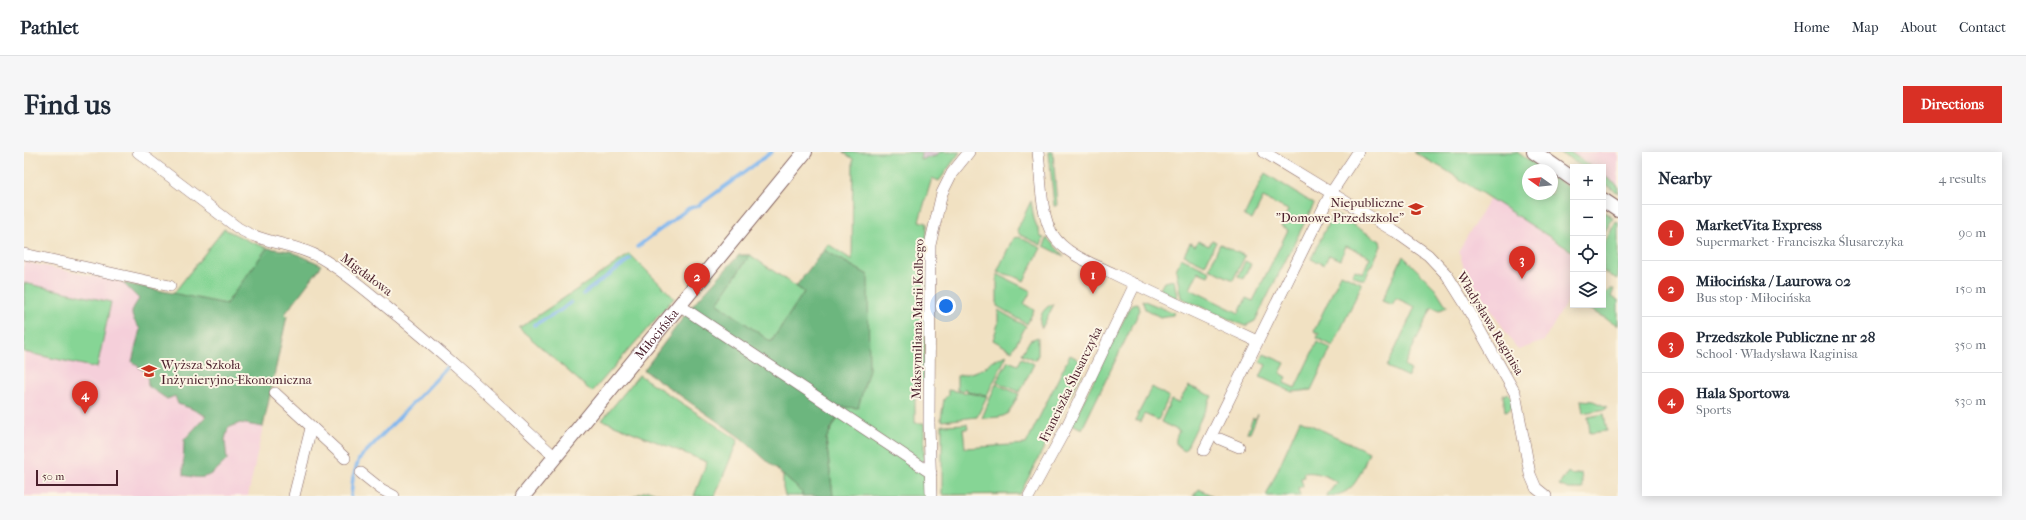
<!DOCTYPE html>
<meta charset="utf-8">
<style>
body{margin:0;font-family:"IM FELL French Canon",serif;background:#f6f6f7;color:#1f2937}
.controls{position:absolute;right:12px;top:12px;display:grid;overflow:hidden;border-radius:0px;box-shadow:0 2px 10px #0003}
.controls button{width:36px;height:36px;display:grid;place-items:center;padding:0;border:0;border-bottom:1px solid #e0e1e3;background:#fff;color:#1f2937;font:20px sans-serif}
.compass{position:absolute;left:1498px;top:12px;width:36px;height:36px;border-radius:50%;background:#fff;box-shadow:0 2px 10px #0003;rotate:285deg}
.scale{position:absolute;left:12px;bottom:10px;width:82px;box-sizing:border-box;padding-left:4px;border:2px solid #4a1f2b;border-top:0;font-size:11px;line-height:14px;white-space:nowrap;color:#4a1f2b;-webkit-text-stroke:3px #fcf5e5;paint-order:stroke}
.you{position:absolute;left:922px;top:154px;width:14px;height:14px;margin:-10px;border:3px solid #fff;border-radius:50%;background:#1a73e8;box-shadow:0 0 0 6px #1a73e833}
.badge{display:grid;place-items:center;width:26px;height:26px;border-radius:50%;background:#d93025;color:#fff;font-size:13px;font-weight:700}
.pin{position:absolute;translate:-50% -33px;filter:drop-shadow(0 1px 2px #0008)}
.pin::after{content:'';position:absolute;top:21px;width:14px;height:12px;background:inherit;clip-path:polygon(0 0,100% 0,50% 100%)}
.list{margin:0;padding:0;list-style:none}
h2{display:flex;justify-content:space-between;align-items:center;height:52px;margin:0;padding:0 16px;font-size:17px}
h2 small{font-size:13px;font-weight:400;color:#747a83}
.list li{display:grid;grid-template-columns:26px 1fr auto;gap:12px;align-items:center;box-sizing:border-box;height:56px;padding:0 16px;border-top:1px solid #e0e1e3}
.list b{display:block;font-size:15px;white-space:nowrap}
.list p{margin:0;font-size:13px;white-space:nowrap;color:#747a83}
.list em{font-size:13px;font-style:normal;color:#747a83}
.icon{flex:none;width:22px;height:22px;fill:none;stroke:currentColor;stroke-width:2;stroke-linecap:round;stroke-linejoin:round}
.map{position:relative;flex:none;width:1594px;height:344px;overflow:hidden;border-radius:0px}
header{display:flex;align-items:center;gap:24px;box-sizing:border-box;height:56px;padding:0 20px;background:#fff;border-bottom:1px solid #e0e1e3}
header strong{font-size:19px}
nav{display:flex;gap:22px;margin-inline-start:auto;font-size:14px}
.intro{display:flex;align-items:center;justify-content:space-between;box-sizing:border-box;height:96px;padding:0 24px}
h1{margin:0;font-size:28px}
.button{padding:10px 18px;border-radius:0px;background:#d93025;color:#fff;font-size:14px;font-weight:700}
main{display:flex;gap:24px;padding:0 24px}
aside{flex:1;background:#fff;border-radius:0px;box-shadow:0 2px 10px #0003}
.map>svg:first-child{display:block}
</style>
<header>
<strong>Pathlet</strong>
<nav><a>Home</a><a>Map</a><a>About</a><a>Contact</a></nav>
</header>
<div class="intro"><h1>Find us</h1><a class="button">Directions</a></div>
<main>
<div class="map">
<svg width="1594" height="344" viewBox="0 0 1594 344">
<rect width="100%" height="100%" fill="#fcf5e5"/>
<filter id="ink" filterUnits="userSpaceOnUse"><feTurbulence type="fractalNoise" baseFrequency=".025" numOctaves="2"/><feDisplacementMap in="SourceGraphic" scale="8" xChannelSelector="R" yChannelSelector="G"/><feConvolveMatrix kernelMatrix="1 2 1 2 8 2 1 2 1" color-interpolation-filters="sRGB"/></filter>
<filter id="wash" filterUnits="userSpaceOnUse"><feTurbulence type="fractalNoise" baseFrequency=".012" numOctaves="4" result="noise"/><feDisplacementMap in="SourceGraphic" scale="16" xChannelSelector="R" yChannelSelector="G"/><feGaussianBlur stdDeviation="0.9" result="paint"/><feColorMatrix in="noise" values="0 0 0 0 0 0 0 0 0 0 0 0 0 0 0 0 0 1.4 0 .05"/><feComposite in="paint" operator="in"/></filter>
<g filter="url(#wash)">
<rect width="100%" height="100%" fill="#f1e1c2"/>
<g fill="#f5cfda">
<polygon points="1532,0 1594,0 1594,41 1579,30 1579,15 1558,15 1544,5"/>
<polygon points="1466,46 1549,101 1549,137 1541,153 1520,189 1494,198 1440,117 1435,98"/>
<polygon points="243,96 287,108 298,113 261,162 263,164 224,344 0,344 0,110 202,152"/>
</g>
<polygon fill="#d1bdcb" points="897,0 916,0 912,4 896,9"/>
<g fill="#86d595" stroke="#687a60">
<polygon points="819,0 897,0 896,8 912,4 916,0 936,0 915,29 908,26 895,69 903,71 900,230 891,230 891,271 900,271 900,310 895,310 817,259 844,123 800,98 804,92 828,108 829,7"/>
<polygon points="1025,0 1029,0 1033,54 1030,54"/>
<polygon points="1389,0 1493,0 1519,18 1504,18 1504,42 1528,42 1528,24 1549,39 1549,100 1420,17"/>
<polygon points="1532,0 1546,0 1568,15 1558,15 1544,5"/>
<polygon points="1241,21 1290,52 1231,169 1221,174 1157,146 1152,118 1157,106 1186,120 1184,124 1174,120 1166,137 1215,161 1222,146 1229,149 1264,78 1257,74 1264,58 1239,46 1228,68 1220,64"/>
<polygon points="1579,23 1594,34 1594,41 1579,30"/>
<polygon points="1007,49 1010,67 1017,85 1020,86 1017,93 996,83 993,78"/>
<polygon points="1579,59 1589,66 1579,83"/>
<polygon points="1309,61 1356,89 1357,94 1341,127 1336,127 1328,123 1331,118 1339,121 1346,105 1322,94 1316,108 1305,103 1300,113 1287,107"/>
<polygon points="1592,69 1594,70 1594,127 1579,120 1579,94"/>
<polygon points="200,77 225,89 243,96 202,152 149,142"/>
<polygon points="995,85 1017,96 1000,129 989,124 973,120 989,86"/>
<polygon points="1023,86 1040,104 1020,94"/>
<polygon points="1188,88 1192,90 1181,113 1160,103 1166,91 1171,94 1174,89 1185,94"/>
<polygon points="1196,92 1221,104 1209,128 1185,116"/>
<polygon points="606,102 650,146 568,240 495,176"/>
<polygon points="726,103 780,140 747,190 693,151"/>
<polygon points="1379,104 1411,136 1423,155 1416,158 1408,155 1380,214 1387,218 1384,225 1363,215 1391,155 1372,146 1368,153 1358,149"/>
<polygon points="1221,109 1227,112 1219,127 1214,124"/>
<polygon points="973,122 1007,139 1000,152 1010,158 1003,172 973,154"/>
<polygon points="1317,122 1337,131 1337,134 1309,194 1293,186 1295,182 1290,179"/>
<polygon points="1150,128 1153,144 1152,146 1136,137 1140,130"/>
<polygon points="0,131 87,150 73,216 0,200"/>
<polygon points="1587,137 1590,137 1587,145 1594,148 1594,173 1557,153 1579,153 1579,143"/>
<polygon points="1118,148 1150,161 1149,163 1136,165 1121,157"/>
<polygon points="1114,151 1116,158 1058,277 1048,272 1105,157 1108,152"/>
<path d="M1030,152L1018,176C1012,167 1020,154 1030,152Z"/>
<polygon points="974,158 1002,174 988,199 969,188 974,172"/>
<polygon points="1014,185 1014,203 1011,208 998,202 1006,188"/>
<polygon points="1293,190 1307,196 1287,238 1268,240 1236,225 1242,213 1236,210 1240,202 1261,211 1256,221 1263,225 1260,231 1271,236"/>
<path d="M983,203L963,243L943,240V237H940V239L933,238V224C944,221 960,220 967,209Z"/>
<path d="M1046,203C1056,207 1059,213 1057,223L996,342L918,343V273L943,272L944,277H939L941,296L1002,292Z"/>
<polygon points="998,206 1010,212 996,240 972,230 984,209 994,213"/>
<polygon points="615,223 714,288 691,344 670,344 683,310 578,268"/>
<path d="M972,232L995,242C983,266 984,265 958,266Z"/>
<path d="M1165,234L1188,244L1161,299C1150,294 1150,289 1155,279L1137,270L1147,248L1154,251Z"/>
<polygon points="1128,235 1145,245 1134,268 1120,262 1116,270 1111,268"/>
<polygon points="924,238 963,244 953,265 918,269 917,267 920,247 924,243"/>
<polygon points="1484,241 1489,246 1489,254 1485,258 1481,259 1479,243"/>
<polygon points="1557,248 1569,249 1583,255 1582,257 1559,261"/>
<polygon points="1234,262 1226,281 1223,281 1229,266 1231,267"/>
<polygon points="1580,262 1583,279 1566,281 1564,265"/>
<polygon points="815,264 901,321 902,344 809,344 802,287"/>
<path d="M1276,268L1345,300C1335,323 1332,344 1302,344L1310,334L1314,331C1303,324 1293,319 1279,321L1280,325L1277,326L1279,334L1274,336L1276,344H1242Z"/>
<polygon points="1544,320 1548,323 1557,321 1559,337 1544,337 1535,333"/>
<polygon points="759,323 778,340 778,344 761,344 759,336"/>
<polygon points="1175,337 1189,344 1169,344"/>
<polygon points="624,338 641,344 610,344"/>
</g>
<g fill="#6cb67e" stroke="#5b6a54">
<path d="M243,96L266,99L298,113L261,162L263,164L239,275L216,271L204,276L201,288L203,308C186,324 183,329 159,323L160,288L182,264L166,256L154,252L151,244L143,247L124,234L123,221L108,210L116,177C106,163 105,161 115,147L99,131L202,152Z"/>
<polygon points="800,98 844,123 845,217 834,256 819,255 802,287 809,344 778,344 778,340 717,286 620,218 668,154 715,103 726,103 693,151 747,190 780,140 772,134"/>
</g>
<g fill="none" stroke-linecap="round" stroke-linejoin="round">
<g stroke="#80b7ef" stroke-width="3.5">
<polyline points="613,95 665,56 674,54 748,0"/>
<polyline points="559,142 606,107"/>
<polyline points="510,173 537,158 547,150"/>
<polyline points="327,344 329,325 335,307 423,216"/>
</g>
</g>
</g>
<g filter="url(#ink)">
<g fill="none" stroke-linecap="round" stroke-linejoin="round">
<g stroke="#846360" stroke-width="12">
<g id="minor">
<path d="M114,0L214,76C240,92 271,91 297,106C323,121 346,142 370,161C426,206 478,256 531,305"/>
<path d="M1014,0C1017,23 1016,64 1029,83C1042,103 1070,112 1090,122C1137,145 1185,167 1233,189"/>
<polyline points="1240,0 1373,81 1404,103 1423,123 1440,150 1491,241 1506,322 1512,336 1522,344"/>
<polyline points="0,102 146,134"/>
<polyline points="655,153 907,321"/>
<polyline points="251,241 321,306"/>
<polyline points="1196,287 1215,295"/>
<polyline points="1180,298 1307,41 1334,0"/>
<polyline points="337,321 357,337 370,344"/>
<polyline points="270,344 287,276"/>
<polyline points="907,344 905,271 906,93 918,41 928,21 945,0"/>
<polyline points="1005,344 1042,276 1111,132"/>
</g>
</g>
<g stroke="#846360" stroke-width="16">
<g id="tertiary">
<polyline points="1510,0 1549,27"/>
<polyline points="1579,48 1594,58"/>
<path id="s1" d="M499,344L781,0"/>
</g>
</g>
<use href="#minor" stroke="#fff" stroke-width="11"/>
<use href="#tertiary" stroke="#fff" stroke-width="14"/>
</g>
</g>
<defs>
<g id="school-bare" transform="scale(1.2)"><path d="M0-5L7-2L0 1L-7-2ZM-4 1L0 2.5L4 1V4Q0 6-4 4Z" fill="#c8321e" stroke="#fcf5e5" stroke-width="2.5" paint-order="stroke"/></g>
<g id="university-bare" transform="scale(1.2)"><path d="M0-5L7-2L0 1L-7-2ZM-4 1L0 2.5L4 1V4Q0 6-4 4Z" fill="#c8321e" stroke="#fcf5e5" stroke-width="2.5" paint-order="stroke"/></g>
</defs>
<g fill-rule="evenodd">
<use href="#school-bare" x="1392" y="57"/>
<use href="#university-bare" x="125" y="219"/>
</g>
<g text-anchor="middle" stroke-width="4" stroke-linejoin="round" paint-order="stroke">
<g font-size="13" fill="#4a1f2b" stroke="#fcf5e5" text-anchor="end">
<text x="1380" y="55">Niepubliczne<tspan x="1380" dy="15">"Domowe Przedszkole"</tspan></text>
<text x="137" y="217" text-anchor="start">Wyższa Szkoła<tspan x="137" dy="15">Inżynieryjno-Ekonomiczna</tspan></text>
</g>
<g font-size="13" fill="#4a1f2b" stroke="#fcf5e5">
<text transform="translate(343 122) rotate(37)" y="5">Migdałowa</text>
<text transform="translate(893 167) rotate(-89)" y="5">Maksymiliana Marii Kolbego</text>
<text transform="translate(1467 171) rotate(59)" y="5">Władysława Raginisa</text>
<text dy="5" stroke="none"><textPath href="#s1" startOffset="210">Miłocińska</textPath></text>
<text transform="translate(1046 232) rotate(-64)" y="5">Franciszka Ślusarczyka</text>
</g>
</g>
</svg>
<div class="controls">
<button>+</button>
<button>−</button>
<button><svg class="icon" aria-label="locate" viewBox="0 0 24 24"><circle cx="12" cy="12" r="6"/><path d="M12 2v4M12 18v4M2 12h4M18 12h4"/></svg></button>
<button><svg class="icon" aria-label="layers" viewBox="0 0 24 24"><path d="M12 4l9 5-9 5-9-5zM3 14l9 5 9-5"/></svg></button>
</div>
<svg class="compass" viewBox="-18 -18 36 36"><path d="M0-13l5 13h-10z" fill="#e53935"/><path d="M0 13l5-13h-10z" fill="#747a83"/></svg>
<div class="scale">50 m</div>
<div class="you"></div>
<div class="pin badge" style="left:1069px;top:142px">1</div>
<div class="pin badge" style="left:673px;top:144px">2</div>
<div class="pin badge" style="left:1498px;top:127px">3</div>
<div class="pin badge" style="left:61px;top:262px">4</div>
</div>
<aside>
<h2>Nearby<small>4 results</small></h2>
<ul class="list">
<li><span class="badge">1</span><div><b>MarketVita Express</b><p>Supermarket · Franciszka Ślusarczyka</p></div><em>90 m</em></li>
<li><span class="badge">2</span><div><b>Miłocińska / Laurowa 02</b><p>Bus stop · Miłocińska</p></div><em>150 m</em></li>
<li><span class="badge">3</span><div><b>Przedszkole Publiczne nr 28</b><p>School · Władysława Raginisa</p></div><em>350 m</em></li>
<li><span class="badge">4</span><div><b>Hala Sportowa</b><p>Sports</p></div><em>530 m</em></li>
</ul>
</aside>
</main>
